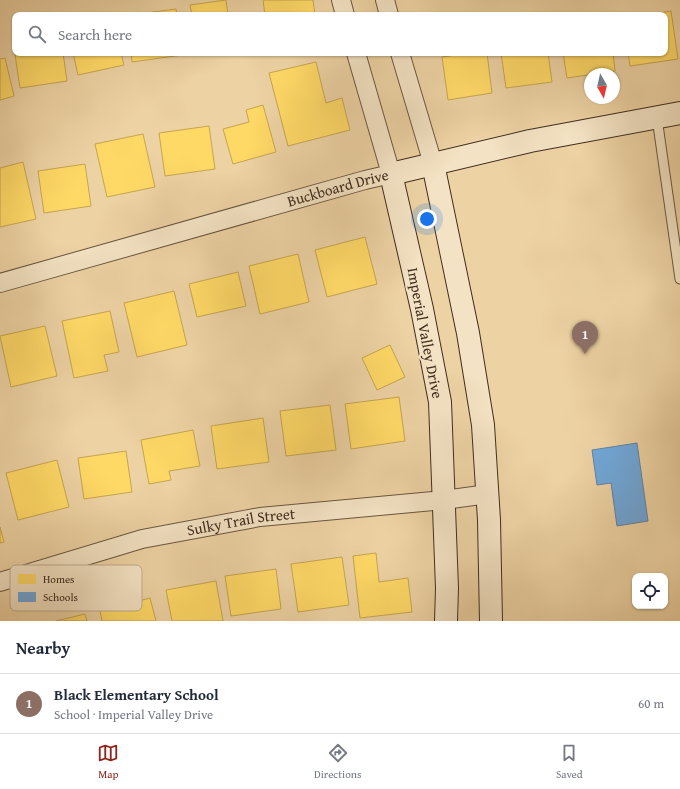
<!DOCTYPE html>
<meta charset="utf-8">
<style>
body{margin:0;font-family:"Gentium Book Plus",serif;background:#f2f2f3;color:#1f2937}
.controls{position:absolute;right:12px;bottom:12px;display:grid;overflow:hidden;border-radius:8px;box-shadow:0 1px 3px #0004}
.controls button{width:36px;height:36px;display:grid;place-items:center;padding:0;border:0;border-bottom:1px solid #e0e1e3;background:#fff;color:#1f2937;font:20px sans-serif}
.compass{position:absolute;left:584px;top:68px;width:36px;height:36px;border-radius:50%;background:#fff;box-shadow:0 1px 3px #0004;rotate:172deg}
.you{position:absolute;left:427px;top:219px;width:14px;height:14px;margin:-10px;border:3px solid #fff;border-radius:50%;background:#1a73e8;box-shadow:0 0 0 6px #1a73e833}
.badge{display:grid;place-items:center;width:26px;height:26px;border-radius:50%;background:#8f2418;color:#fff;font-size:13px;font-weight:700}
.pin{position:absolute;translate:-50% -33px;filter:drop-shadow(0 1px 2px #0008)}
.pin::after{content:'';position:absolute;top:21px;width:14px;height:12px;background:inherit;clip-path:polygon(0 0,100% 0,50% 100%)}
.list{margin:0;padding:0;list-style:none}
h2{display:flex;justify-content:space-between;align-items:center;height:52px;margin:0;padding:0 16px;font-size:17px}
h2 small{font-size:13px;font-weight:400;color:#747a83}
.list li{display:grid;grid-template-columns:26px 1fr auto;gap:12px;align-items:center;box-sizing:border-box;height:60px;padding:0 16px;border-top:1px solid #e0e1e3}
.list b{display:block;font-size:15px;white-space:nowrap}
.list p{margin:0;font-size:13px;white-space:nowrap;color:#747a83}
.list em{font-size:13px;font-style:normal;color:#747a83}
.icon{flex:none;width:22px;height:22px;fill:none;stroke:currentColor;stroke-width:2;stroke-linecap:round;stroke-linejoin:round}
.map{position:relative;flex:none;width:680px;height:621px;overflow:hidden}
.search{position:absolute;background:#fff;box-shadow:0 1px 3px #0004;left:12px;right:12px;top:12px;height:44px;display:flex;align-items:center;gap:10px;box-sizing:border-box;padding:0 14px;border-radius:8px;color:#747a83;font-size:15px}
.sheet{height:112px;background:#fff}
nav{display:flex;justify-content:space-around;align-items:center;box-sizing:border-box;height:56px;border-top:1px solid #e0e1e3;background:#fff;font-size:11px;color:#747a83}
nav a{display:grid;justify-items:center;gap:2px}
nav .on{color:#8f2418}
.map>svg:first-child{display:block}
</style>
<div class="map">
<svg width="680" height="621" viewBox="0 0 680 621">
<rect width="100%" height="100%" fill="#edd2a3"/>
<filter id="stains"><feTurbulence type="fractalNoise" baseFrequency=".005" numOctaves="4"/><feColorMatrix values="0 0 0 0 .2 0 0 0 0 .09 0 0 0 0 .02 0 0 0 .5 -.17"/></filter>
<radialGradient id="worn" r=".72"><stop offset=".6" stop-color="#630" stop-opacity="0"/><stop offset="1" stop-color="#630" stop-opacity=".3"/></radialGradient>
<g fill="#ffd966" stroke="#c6a551">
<polygon points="226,0 228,15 192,15 190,5"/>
<polygon points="263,0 313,0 315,15 265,15"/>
<polygon points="176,9 177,15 130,15"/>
<polygon points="671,11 678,59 630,66 628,53 665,53 665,15 647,15"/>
<polygon points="14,48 15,53 63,53 67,81 20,88"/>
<polygon points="73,53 121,53 124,65 78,75"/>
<polygon points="131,53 182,53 182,55 132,62"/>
<polygon points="471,53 487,53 492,93 448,100 442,57"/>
<polygon points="501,53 548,53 552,82 506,88"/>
<polygon points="563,53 613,53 615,71 567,78"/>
<polygon points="5,58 14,96 0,100 0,59"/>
<polygon points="316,62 326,103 342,98 350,130 288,146 269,73"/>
<polygon points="263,105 276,152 233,164 223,129 249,122 246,110"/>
<polygon points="209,126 215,169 165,176 159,133"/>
<polygon points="143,134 155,187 107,197 95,144"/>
<polygon points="23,162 36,219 0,227 0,168"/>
<polygon points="85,164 91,206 44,213 38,171"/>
<polygon points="365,237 377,284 327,297 315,250"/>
<polygon points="298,254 309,302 260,314 249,266"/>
<polygon points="238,272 246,306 197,317 189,284"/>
<polygon points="174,291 187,345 137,357 124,303"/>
<polygon points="110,311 119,352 104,355 108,371 74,378 62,321"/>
<polygon points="45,326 57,376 11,387 0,336"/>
<polygon points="390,345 405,377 377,390 362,358"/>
<polygon points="399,397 405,441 351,449 345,404"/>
<polygon points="330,405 336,450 286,456 280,411"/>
<polygon points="263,418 269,462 217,469 211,426"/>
<polygon points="193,430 200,466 169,471 171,480 149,484 141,440"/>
<polygon points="126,451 132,492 84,499 78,458"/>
<polygon points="57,460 69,507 18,520 6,473"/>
<polygon points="0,527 4,542 0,543"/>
<polygon points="376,553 379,582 408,578 412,612 360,618 353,556"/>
<polygon points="342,557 349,605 298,612 291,564"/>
<polygon points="276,569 281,609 231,616 225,576"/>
<polygon points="216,581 223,621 172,621 166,590"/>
<polygon points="150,598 156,621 102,621 100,611"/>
<polygon points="85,614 87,621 56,621"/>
</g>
<polygon fill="#6fa8dc" stroke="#6183a4" points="637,443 648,521 617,526 611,483 597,485 592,450"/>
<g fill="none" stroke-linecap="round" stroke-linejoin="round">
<g stroke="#6b5641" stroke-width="11">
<polyline id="lane" points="657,118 680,279"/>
</g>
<g stroke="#6b5641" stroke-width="20">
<g id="street">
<polyline points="341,0 345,15"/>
<polyline points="385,0 389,15"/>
<polyline points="400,53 433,164"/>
<path id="s1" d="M0,283L365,180L391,174L356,53"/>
<path id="s2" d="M0,582L142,539L260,517L444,500L488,494"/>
</g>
</g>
<g stroke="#402d20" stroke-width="24">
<g id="secondary">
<polyline points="433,164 468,333 483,425 489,520 491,621"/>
<polyline points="446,621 447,588 440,402 422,309 391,174 530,141 680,113"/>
</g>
</g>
<use href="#lane" stroke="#f3e2c3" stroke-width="9"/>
<use href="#street" stroke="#f3e2c3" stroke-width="18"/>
<use href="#secondary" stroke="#f3e2c3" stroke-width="22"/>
</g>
<g text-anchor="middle" stroke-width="4" stroke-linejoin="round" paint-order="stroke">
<g font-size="15" fill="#402d20" stroke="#f3e2c3">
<text dy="5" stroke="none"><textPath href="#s1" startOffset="351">Buckboard Drive</textPath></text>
<text transform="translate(425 333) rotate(79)" y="5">Imperial Valley Drive</text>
<text dy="5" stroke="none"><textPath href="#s2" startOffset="249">Sulky Trail Street</textPath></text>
</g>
</g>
<rect x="10" y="565" width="132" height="46" rx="6" fill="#f3e2c3" stroke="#bdac92" stroke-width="1"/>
<rect x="18" y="574" width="18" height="10" fill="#ffd966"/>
<rect x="18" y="592" width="18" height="10" fill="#6fa8dc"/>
<g font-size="11" fill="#402d20">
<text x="43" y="583">Homes</text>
<text x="43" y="601">Schools</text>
</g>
<rect width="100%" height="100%" filter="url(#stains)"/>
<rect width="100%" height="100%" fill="url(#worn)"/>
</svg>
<div class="controls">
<button><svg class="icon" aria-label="locate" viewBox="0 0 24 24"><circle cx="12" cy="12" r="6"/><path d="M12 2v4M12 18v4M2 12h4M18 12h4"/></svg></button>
</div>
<svg class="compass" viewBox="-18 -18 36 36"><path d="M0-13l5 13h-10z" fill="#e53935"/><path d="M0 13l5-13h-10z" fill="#747a83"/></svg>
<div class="you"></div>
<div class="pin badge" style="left:585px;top:354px;background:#8d6e63">1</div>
<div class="search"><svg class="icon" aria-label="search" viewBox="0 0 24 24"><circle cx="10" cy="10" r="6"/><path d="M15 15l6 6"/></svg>Search here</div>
</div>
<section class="sheet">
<h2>Nearby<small></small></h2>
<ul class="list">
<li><span class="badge" style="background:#8d6e63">1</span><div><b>Black Elementary School</b><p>School · Imperial Valley Drive</p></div><em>60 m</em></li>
</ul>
</section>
<nav>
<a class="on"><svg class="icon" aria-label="map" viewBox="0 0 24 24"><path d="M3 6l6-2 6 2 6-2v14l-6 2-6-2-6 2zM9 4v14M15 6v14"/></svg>Map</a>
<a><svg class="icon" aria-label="directions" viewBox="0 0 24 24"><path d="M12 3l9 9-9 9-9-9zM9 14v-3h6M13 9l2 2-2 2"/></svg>Directions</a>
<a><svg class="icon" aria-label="saved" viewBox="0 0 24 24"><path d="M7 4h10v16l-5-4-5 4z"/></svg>Saved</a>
</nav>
